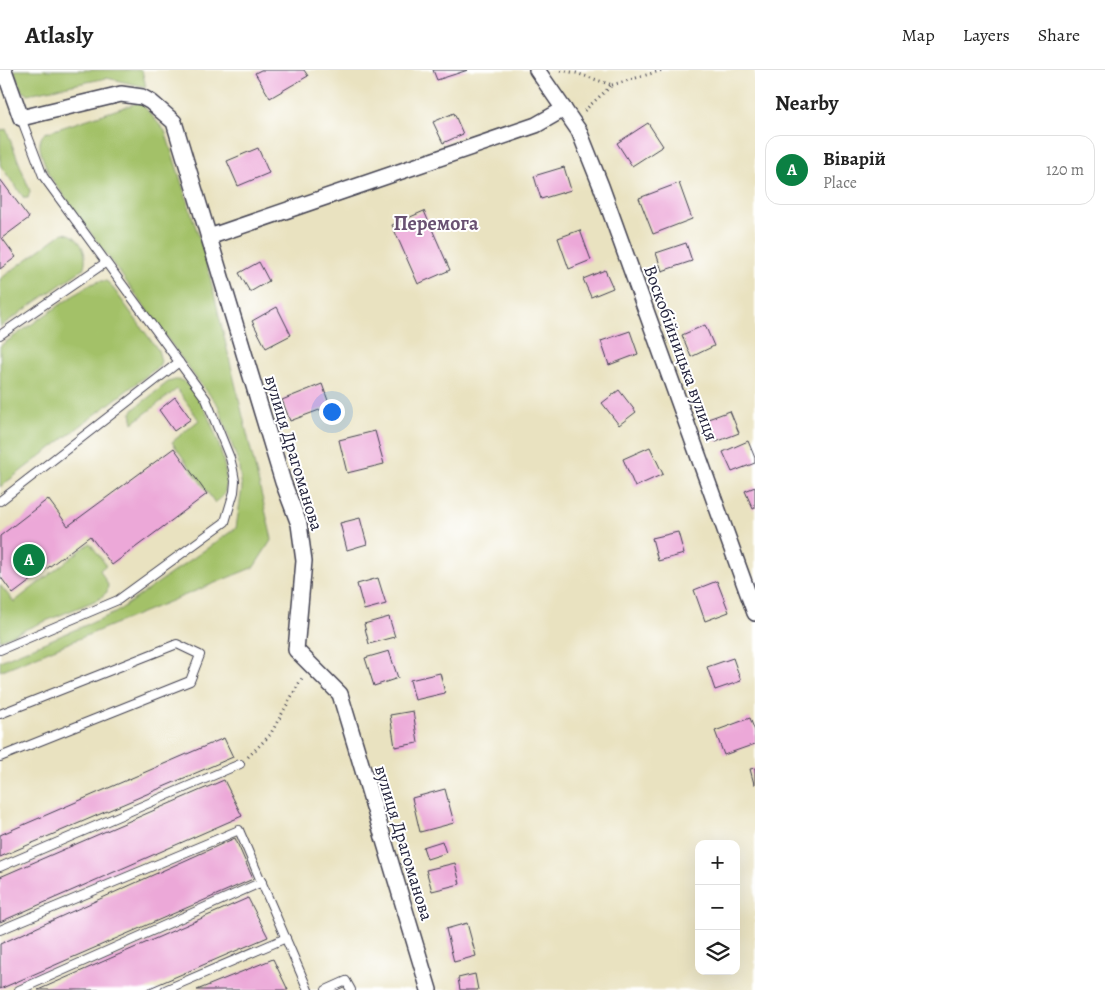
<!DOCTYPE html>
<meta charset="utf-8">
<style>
body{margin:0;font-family:Alegreya,serif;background:#f2f2f2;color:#222}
.controls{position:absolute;right:15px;bottom:15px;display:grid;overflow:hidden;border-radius:10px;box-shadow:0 5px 20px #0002}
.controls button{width:45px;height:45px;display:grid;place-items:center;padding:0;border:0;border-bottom:1px solid #e0e0e0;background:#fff;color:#222;font:25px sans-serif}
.you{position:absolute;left:331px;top:341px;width:18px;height:18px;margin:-12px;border:4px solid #fff;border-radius:50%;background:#1a73e8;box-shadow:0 0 0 8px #1a73e833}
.badge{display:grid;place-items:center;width:32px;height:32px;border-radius:50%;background:#0b8043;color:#fff;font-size:16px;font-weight:700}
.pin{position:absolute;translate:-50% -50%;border:2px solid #fff;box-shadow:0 1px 5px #0006}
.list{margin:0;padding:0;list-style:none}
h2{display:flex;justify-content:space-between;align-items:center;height:65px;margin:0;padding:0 20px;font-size:21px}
h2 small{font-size:16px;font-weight:400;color:#767676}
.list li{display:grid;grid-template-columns:32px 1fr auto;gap:15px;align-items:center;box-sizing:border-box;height:70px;margin:0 10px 10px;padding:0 10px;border:1px solid #e0e0e0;border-radius:15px}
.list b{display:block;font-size:19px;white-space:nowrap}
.list p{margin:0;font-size:16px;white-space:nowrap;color:#767676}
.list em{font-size:16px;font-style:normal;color:#767676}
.icon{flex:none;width:28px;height:28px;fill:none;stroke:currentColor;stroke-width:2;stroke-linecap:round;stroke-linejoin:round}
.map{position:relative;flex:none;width:755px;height:920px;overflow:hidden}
header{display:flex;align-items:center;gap:30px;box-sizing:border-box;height:70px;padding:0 25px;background:#fff;border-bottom:1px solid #e0e0e0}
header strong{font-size:24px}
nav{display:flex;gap:28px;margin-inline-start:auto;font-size:18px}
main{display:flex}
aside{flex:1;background:#fff}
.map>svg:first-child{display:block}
</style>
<header>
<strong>Atlasly</strong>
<nav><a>Map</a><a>Layers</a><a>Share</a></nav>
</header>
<main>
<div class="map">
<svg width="755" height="920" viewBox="0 0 755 920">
<rect width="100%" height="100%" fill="#fff"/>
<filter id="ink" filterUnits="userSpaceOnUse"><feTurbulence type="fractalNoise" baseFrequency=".02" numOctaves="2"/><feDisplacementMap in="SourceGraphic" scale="10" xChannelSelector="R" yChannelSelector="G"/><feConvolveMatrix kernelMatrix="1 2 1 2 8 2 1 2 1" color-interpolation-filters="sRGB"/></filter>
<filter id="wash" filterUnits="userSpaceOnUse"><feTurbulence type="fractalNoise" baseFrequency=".0096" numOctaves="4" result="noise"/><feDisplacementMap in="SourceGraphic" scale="20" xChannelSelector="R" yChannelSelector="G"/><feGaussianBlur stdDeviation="1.12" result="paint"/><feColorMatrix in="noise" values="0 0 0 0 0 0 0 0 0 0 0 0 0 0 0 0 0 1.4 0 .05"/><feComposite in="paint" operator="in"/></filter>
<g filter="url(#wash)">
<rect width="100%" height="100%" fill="#e9e2c0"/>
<g fill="#a3c168" stroke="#627252">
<polygon points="14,0 142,0 146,17 107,8 28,24 22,21"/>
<path d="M140,32L165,61L205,186L272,469L254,497L0,601V591L115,543L236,458L242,418L238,392L218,335L196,308L49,105C45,92 33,73 45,63Z"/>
<polygon points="6,59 30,121 28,128 24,128 0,95 0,61"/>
<path d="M63,163C79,163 90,185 83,199L0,257V209Z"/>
<polygon points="100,211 106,211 110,214 158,280 161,291 159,296 0,417 0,276 89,215"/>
<path d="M175,310C179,310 183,310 186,313C205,327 232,399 225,421C224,427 219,429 215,433L172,372L199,350L177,319L133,353L131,343L134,339L168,312Z"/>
<polygon points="90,473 106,495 100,500 108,515 107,522 99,529 0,570 0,515 14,532"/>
</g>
<g id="blocks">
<g fill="#eca8d8">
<polygon points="261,0 304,0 308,6 270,28 255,3"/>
<polygon points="433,0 468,0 437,10"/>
<polygon points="454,43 463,64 443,73 433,52"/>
<polygon points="648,53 663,76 632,96 617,73"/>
<polygon points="258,78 269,103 238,116 227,91"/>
<polygon points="564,97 571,120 541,129 534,106"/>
<polygon points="0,109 29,148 2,168 16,187 0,199"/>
<polygon points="679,113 692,149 653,164 639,128"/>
<polygon points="424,141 450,200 418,214 392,155"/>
<polygon points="580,160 591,190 569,199 558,168"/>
<polygon points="686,173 692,191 662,201 656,183"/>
<polygon points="259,192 269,211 250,222 239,203"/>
<polygon points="605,200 613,218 591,227 583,209"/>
<polygon points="277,237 291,265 266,278 252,251"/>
<polygon points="705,255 714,276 691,287 682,265"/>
<polygon points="630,261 638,284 609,295 601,271"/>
<polygon points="322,314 330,336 290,351 282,330"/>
<polygon points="619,320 636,342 619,355 602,333"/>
<polygon points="175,327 191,349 174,361 159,340"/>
<polygon points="730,341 739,363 716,372 708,349"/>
<polygon points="375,361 384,394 347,403 339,370"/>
<polygon points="748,371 755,388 755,393 732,402 723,382"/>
<polygon points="650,377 663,404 635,417 623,389"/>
<polygon points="174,378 207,424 112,495 90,466 13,524 0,506 0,466 48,429 68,456"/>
<polygon points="755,417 755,438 753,439 745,421"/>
<polygon points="360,448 367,474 347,480 340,453"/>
<polygon points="678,462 684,484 658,491 652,468"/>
<polygon points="378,508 386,534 364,540 357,514"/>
<polygon points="717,511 729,542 705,551 694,520"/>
<polygon points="389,547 395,567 369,574 364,554"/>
<polygon points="389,581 398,608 374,616 365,588"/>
<polygon points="733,588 741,611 715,620 707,597"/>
<polygon points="440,603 445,623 415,630 410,610"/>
<polygon points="413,641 418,673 395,677 390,645"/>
<polygon points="750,648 755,661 755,674 724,685 715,661"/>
<polygon points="224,668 233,687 0,787 0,765"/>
<polygon points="755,698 755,714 754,714 750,699"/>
<polygon points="224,710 242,746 0,852 0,807"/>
<polygon points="445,719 454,753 420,762 412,728"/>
<polygon points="235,768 253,809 0,919 0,874"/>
<polygon points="442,771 446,783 427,789 423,777"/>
<polygon points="455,793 460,814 432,821 426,800"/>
<polygon points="248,828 268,867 145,920 38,920"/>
<polygon points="467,853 476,886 454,892 446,859"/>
<polygon points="273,889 288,920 197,920"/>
<polygon points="475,904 478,920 460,920 458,908"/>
</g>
</g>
</g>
<g filter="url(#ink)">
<use href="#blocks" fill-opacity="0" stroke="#403f4f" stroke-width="1"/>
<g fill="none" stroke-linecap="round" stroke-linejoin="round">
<g stroke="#403f4f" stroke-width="10">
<g id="lane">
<polyline points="0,265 105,193"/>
<polyline points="0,431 179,292"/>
<polyline points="0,580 118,530 225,452 234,422 235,411 233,400 230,388 206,329 43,106 21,48"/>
<polyline points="0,644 177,574 200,585 190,611 0,687"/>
<polyline points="0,797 240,694"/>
<polyline points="0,860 239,760 308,920"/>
<polyline points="19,920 262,812"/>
<polyline points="165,920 286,868"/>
<polyline points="326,920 346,911 351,920"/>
</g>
</g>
<g stroke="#403f4f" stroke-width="18">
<g id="street">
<polyline points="4,0 21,48 121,24 142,27 151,32 174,52 283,412 299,454 304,491 296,580 340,624 429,920"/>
<polyline points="537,0 579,61 601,116 755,543"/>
<polyline points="209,167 536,55 564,39"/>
</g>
</g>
<g stroke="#403f4f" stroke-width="3" stroke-dasharray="1 4" stroke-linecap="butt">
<polyline points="561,0 576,3 612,15 584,41"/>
<polyline points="612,15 663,0"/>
<polyline points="248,687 270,665 302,608"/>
</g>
<use href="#lane" stroke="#fff" stroke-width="8"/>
<use href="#street" stroke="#fff" stroke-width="15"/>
</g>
</g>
<g text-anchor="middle" stroke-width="4" stroke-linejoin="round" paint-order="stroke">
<g font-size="18" fill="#22223b" stroke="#fff">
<text transform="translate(681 283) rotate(70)" y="6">Воскобійницька вулиця</text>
<text transform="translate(294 383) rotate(73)" y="6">вулиця Драгоманова</text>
<text transform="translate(404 773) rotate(73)" y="6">вулиця Драгоманова</text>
</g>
<g font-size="20" font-weight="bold" fill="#695172" stroke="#fff">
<text x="436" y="160">Перемога</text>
</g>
</g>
</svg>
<div class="controls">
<button>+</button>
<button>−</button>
<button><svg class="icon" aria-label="layers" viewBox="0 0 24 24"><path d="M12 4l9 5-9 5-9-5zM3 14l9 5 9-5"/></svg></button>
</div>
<div class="you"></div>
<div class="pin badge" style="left:29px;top:490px">A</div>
</div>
<aside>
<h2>Nearby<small></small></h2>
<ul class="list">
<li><span class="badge">A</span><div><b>Віварій</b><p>Place</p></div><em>120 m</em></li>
</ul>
</aside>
</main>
